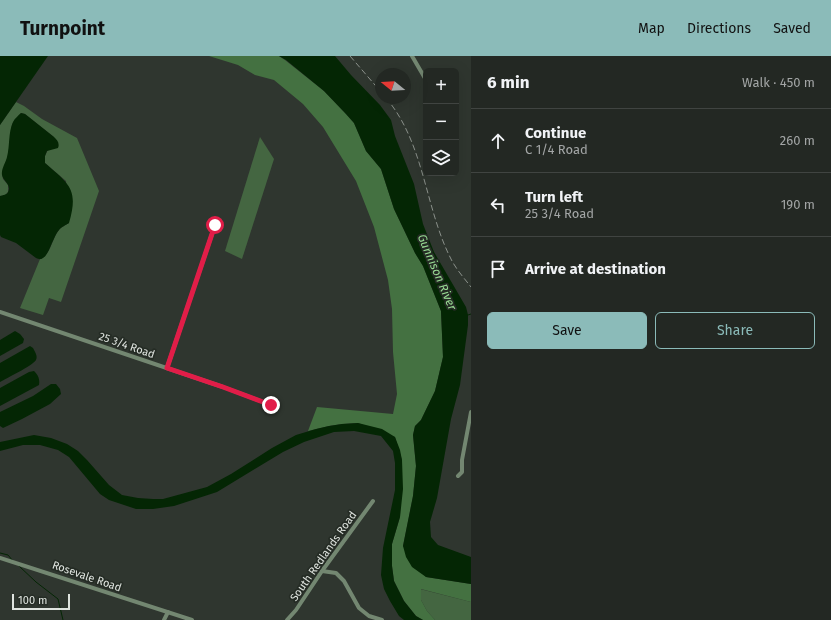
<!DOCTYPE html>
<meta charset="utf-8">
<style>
body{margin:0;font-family:"Fira Sans",sans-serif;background:#2f3430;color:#f1f3f6}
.controls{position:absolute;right:12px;top:12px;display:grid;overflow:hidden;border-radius:6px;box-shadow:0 4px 16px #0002}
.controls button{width:36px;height:36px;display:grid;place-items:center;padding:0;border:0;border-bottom:1px solid #404441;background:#232823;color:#f1f3f6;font:20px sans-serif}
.compass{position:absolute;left:375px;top:12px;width:36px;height:36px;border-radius:50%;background:#232823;box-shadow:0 4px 16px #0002;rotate:288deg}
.scale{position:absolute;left:12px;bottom:10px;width:58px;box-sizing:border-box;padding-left:4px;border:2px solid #dfe4df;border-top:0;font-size:11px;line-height:14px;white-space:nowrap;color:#dfe4df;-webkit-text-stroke:3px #252c25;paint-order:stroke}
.stop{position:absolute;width:12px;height:12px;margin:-9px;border:3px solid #e11d48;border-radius:50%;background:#fff}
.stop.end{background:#e11d48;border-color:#fff;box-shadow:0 1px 4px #0008}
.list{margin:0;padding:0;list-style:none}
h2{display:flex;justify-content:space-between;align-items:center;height:52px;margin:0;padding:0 16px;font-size:17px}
h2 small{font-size:13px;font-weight:400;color:#a3a6a6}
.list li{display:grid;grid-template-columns:26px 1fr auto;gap:12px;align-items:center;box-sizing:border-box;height:64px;padding:0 16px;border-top:1px solid #404441}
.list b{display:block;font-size:15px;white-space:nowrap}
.list p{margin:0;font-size:13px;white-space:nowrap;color:#a3a6a6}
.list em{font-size:13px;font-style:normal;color:#a3a6a6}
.actions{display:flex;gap:8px;padding:12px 16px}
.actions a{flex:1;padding:9px 0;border:1px solid #8bbbb9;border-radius:6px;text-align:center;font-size:14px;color:#8bbbb9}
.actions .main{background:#8bbbb9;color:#111}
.icon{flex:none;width:22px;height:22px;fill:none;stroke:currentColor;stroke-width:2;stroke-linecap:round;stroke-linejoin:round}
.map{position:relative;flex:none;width:471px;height:564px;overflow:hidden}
header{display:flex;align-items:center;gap:24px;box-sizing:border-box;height:56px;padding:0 20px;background:#8bbbb9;color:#111}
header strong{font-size:19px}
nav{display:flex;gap:22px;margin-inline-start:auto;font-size:14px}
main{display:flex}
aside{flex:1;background:#232823}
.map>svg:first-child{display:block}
</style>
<header>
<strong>Turnpoint</strong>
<nav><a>Map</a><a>Directions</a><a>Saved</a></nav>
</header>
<main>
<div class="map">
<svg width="471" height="564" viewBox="0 0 471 564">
<rect width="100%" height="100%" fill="#2f362f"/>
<g fill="#446641">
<path d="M16,46L24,50L42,63L77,82L99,135L61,246L49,242L43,259L20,252L40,203C51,199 52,182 59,174C61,171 66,169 69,167L66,125L45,107V100L54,81L25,58L21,57L12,68L8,100L2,117L3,123L8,129V136L5,139L0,140V69Z"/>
<polygon points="260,81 274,103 242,203 225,195"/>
<polygon points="420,533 471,546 471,564 435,564 427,555 421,544"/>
</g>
<polygon fill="#447141" points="209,0 279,0 285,4 324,35 346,58 354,67 366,95 381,113 394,153 415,197 423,210 441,255 443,301 435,335 421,364 415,370 413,379 416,410 413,440 403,490 426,521 471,528 471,546 421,533 421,544 427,555 435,564 423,564 416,560 404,545 394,525 392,510 392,488 400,461 402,404 395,381 358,367 342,368 329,370 308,375 317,351 393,358 397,338 393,296 392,253 388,224 374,171 356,125 323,71 303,48 274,24 255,19 238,9"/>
<g fill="#042604">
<polygon points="0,0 48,0 0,69"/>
<polygon points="279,0 335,0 351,19 380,49 391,64 395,80 414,128 423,168 434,196 466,251 468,259 468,269 460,329 451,363 437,442 430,466 431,481 438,489 471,501 471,528 426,521 412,511 406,501 403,490 413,440 416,410 413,379 415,370 421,364 435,335 443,301 441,255 423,210 415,197 394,153 381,113 366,95 354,67 346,58 324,35 286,4"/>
<path d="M21,57L25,58L54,81C57,84 60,87 58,92L47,95L45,100V107C69,128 79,133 69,167C66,169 61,171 59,174C53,181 49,199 43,202C40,204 39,203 36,202L16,187L1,181L0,179V140C3,139 7,139 8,136C12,129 3,125 2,119C1,113 6,106 7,101C10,90 8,77 13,66C15,62 18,60 21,57Z"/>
<polygon points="15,275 20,278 24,283 23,287 0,300 0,284"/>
<path d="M30,290L33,292C35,296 38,300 36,304C32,310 7,322 0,326V307Z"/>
<path d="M34,315C38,319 40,323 39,329L0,350V332L29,316Z"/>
<polygon points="51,328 56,328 60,333 61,338 50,348 22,363 3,372 0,370 0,356 33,340"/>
<polygon points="358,367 382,373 395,381 400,394 402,404 403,433 400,461 392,488 392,510 394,525 404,545 416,560 423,564 404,564 399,560 390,545 384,533 381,519 383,492 395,434 395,407 393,395 381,380 354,375 334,376 304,386 283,396 217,436 174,450 153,453 136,453 109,444 100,438 69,401 58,394 40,389 23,389 0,395 0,386 34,379 51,382 67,388 78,395 87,404 109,429 122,439 138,442 153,443 163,443 207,431 231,418 272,392 296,379 316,373 329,370 342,368"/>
</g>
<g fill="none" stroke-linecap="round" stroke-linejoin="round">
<g stroke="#042604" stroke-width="1">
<polyline points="468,259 471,258"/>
<polyline points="0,497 8,499 13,505"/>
<polyline points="19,510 36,526 58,543 63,564"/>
</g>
<g stroke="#738771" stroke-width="4">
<polyline points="412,0 426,24"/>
<polyline points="0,256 223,331 271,349"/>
<polyline points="167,312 215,169"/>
<polyline points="458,420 462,416 462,404 471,356"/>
<polyline points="0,502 192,564"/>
<polyline points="322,515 336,517 344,525 359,552 369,560 382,564"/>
<polyline points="164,564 168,556"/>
<polyline points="287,564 296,554 322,515 373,445"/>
</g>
<g stroke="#8b918b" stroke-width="1" stroke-dasharray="6 3" stroke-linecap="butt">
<polyline points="350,0 381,36"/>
<path d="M386,42C424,86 425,151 450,201C455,212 464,222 471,231"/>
</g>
</g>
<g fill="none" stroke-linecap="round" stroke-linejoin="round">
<polyline stroke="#e11d48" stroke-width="5" points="215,169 167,312 223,331 271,349"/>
</g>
<g text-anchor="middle" stroke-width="3.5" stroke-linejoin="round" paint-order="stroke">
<g font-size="11" fill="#dfe4df" stroke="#252c25">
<text transform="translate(127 289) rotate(19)" y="4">25 3/4 Road</text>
<text transform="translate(323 500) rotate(-55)" y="4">South Redlands Road</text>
<text transform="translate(87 520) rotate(19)" y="4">Rosevale Road</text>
</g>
<g font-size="12" font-style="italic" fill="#98da93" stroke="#252c25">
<text transform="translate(437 216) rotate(67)" y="4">Gunnison River</text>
</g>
</g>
</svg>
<div class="controls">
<button>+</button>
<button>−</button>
<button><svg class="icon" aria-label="layers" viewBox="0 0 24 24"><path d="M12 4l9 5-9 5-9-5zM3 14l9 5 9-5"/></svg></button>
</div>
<svg class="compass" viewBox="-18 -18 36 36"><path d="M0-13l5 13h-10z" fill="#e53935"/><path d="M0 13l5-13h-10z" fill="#a3a6a6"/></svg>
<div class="scale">100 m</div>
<div class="stop" style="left:215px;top:169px"></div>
<div class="stop end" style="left:271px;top:349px"></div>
</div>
<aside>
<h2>6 min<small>Walk · 450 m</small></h2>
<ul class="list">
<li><svg class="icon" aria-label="ahead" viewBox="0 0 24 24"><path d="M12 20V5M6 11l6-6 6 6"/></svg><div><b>Continue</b><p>C 1/4 Road</p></div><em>260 m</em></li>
<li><svg class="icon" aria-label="left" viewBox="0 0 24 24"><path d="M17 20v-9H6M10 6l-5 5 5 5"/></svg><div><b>Turn left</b><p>25 3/4 Road</p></div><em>190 m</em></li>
<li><svg class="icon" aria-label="arrive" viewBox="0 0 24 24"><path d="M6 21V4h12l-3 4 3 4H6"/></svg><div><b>Arrive at destination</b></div></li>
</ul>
<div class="actions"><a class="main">Save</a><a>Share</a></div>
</aside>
</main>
